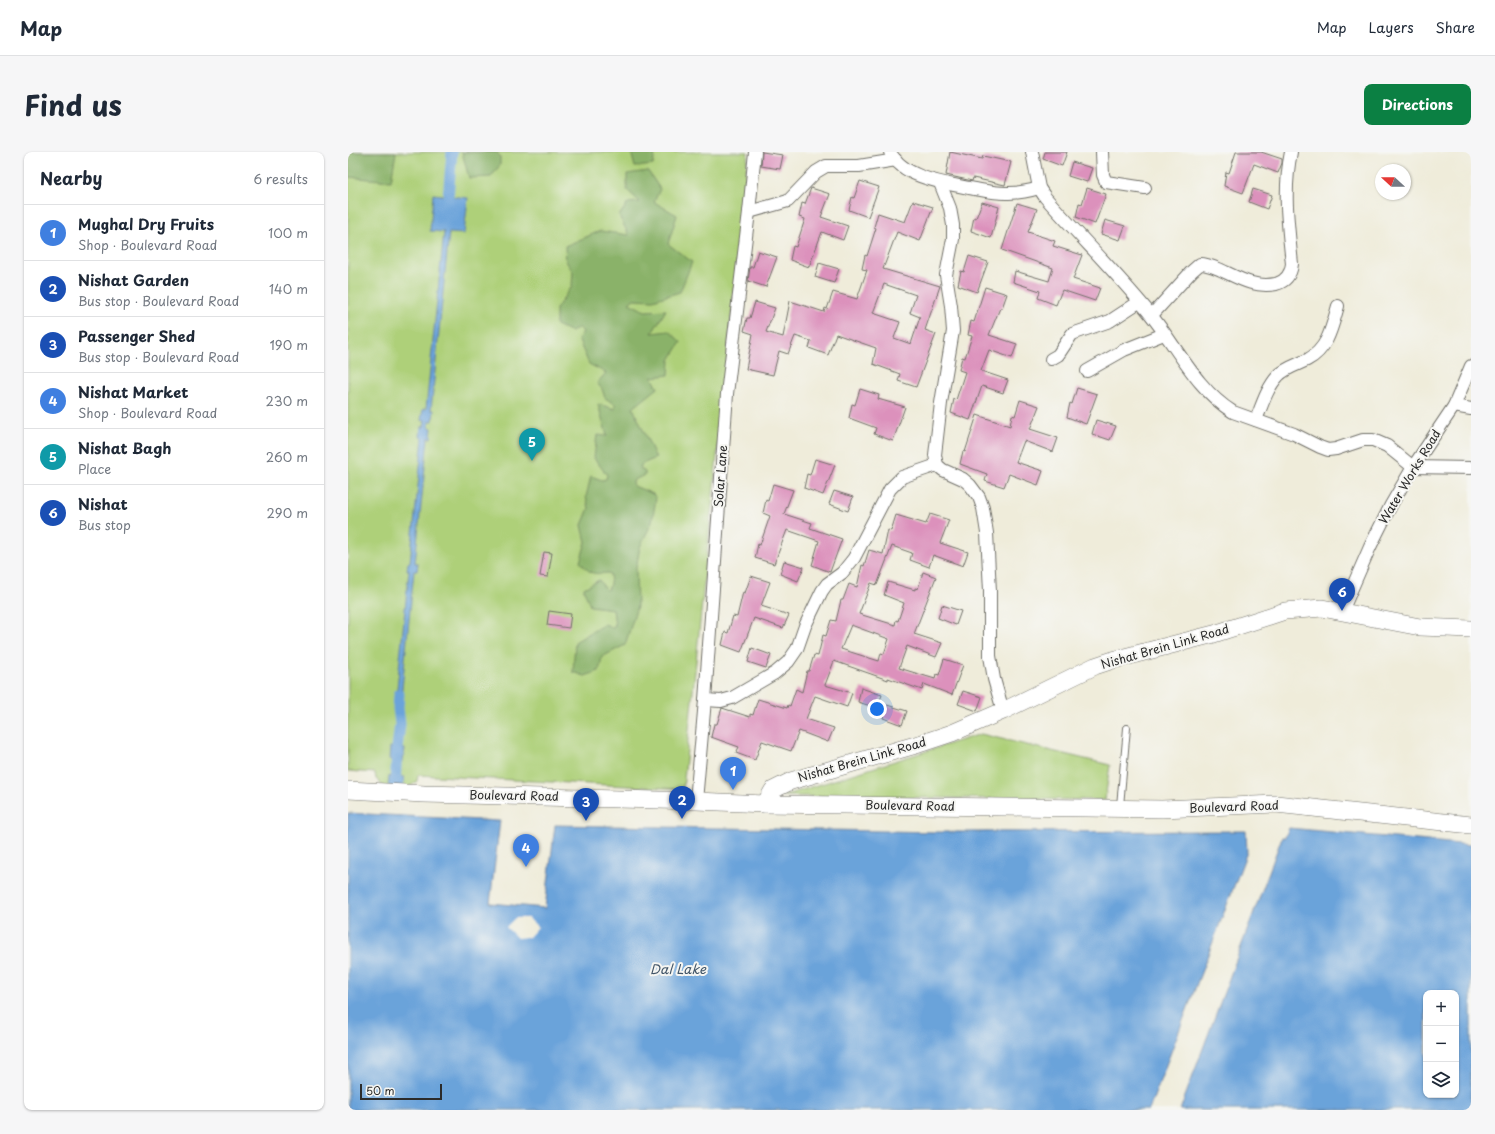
<!DOCTYPE html>
<meta charset="utf-8">
<style>
body{margin:0;font-family:"Playpen Sans",sans-serif;background:#f6f6f7;color:#1f2937}
.controls{position:absolute;right:12px;bottom:12px;display:grid;overflow:hidden;border-radius:8px;box-shadow:0 1px 3px #0004}
.controls button{width:36px;height:36px;display:grid;place-items:center;padding:0;border:0;border-bottom:1px solid #e0e1e3;background:#fff;color:#1f2937;font:20px sans-serif}
.compass{position:absolute;left:1027px;top:12px;width:36px;height:36px;border-radius:50%;background:#fff;box-shadow:0 1px 3px #0004;rotate:291deg}
.scale{position:absolute;left:12px;bottom:10px;width:82px;box-sizing:border-box;padding-left:4px;border:2px solid #2b2b2b;border-top:0;font-size:11px;line-height:14px;white-space:nowrap;color:#2b2b2b;-webkit-text-stroke:3px #f6f6f2;paint-order:stroke}
.you{position:absolute;left:529px;top:557px;width:14px;height:14px;margin:-10px;border:3px solid #fff;border-radius:50%;background:#1a73e8;box-shadow:0 0 0 6px #1a73e833}
.badge{display:grid;place-items:center;width:26px;height:26px;border-radius:50%;background:#0b8043;color:#fff;font-size:13px;font-weight:700}
.pin{position:absolute;translate:-50% -33px;filter:drop-shadow(0 1px 2px #0008)}
.pin::after{content:'';position:absolute;top:21px;width:14px;height:12px;background:inherit;clip-path:polygon(0 0,100% 0,50% 100%)}
.list{margin:0;padding:0;list-style:none}
h2{display:flex;justify-content:space-between;align-items:center;height:52px;margin:0;padding:0 16px;font-size:17px}
h2 small{font-size:13px;font-weight:400;color:#747a83}
.list li{display:grid;grid-template-columns:26px 1fr auto;gap:12px;align-items:center;box-sizing:border-box;height:56px;padding:0 16px;border-top:1px solid #e0e1e3}
.list b{display:block;font-size:15px;white-space:nowrap}
.list p{margin:0;font-size:13px;white-space:nowrap;color:#747a83}
.list em{font-size:13px;font-style:normal;color:#747a83}
.icon{flex:none;width:22px;height:22px;fill:none;stroke:currentColor;stroke-width:2;stroke-linecap:round;stroke-linejoin:round}
.map{position:relative;flex:none;width:1123px;height:958px;overflow:hidden;border-radius:8px}
header{display:flex;align-items:center;gap:24px;box-sizing:border-box;height:56px;padding:0 20px;background:#fff;border-bottom:1px solid #e0e1e3}
header strong{font-size:19px}
nav{display:flex;gap:22px;margin-inline-start:auto;font-size:14px}
.intro{display:flex;align-items:center;justify-content:space-between;box-sizing:border-box;height:96px;padding:0 24px}
h1{margin:0;font-size:28px}
.button{padding:10px 18px;border-radius:8px;background:#0b8043;color:#fff;font-size:14px;font-weight:700}
main{display:flex;gap:24px;padding:0 24px}
aside{flex:1;background:#fff;border-radius:8px;box-shadow:0 1px 3px #0004}
.map>svg:first-child{display:block}
</style>
<header>
<strong>Map</strong>
<nav><a>Map</a><a>Layers</a><a>Share</a></nav>
</header>
<div class="intro"><h1>Find us</h1><a class="button">Directions</a></div>
<main>
<aside>
<h2>Nearby<small>6 results</small></h2>
<ul class="list">
<li><span class="badge" style="background:#3f7fe0">1</span><div><b>Mughal Dry Fruits</b><p>Shop · Boulevard Road</p></div><em>100 m</em></li>
<li><span class="badge" style="background:#1a4fb4">2</span><div><b>Nishat Garden</b><p>Bus stop · Boulevard Road</p></div><em>140 m</em></li>
<li><span class="badge" style="background:#1a4fb4">3</span><div><b>Passenger Shed</b><p>Bus stop · Boulevard Road</p></div><em>190 m</em></li>
<li><span class="badge" style="background:#3f7fe0">4</span><div><b>Nishat Market</b><p>Shop · Boulevard Road</p></div><em>230 m</em></li>
<li><span class="badge" style="background:#0f9aa8">5</span><div><b>Nishat Bagh</b><p>Place</p></div><em>260 m</em></li>
<li><span class="badge" style="background:#1a4fb4">6</span><div><b>Nishat</b><p>Bus stop</p></div><em>290 m</em></li>
</ul>
</aside>
<div class="map">
<svg width="1123" height="958" viewBox="0 0 1123 958">
<rect width="100%" height="100%" fill="#f6f6f2"/>
<filter id="ink" filterUnits="userSpaceOnUse"><feTurbulence type="fractalNoise" baseFrequency=".025" numOctaves="2"/><feDisplacementMap in="SourceGraphic" scale="8" xChannelSelector="R" yChannelSelector="G"/><feConvolveMatrix kernelMatrix="1 2 1 2 8 2 1 2 1" color-interpolation-filters="sRGB"/></filter>
<filter id="wash" filterUnits="userSpaceOnUse"><feTurbulence type="fractalNoise" baseFrequency=".012" numOctaves="4" result="noise"/><feDisplacementMap in="SourceGraphic" scale="16" xChannelSelector="R" yChannelSelector="G"/><feGaussianBlur stdDeviation="0.9" result="paint"/><feColorMatrix in="noise" values="0 0 0 0 0 0 0 0 0 0 0 0 0 0 0 0 0 1.4 0 .05"/><feComposite in="paint" operator="in"/></filter>
<g filter="url(#wash)">
<rect width="100%" height="100%" fill="#efecda"/>
<g fill="#aed079" stroke="#6c7e52">
<polygon points="0,0 400,0 335,637 70,623 69,629 55,640 39,638 28,627 27,621 0,619"/>
<polygon points="633,582 762,613 757,648 435,644"/>
</g>
<g fill="#8ab269" stroke="#5a6e4a">
<polygon points="0,0 48,0 43,29 0,25"/>
<polygon points="114,0 148,0 152,4 152,13 143,25 121,26"/>
<polygon points="283,0 307,0 305,13 287,15"/>
<path d="M300,19L312,37L306,50L329,63L320,92L344,110L332,140L305,148L286,147L281,151L297,159L318,158L304,181L321,179L333,190L322,208L321,223L304,225L310,236L285,256L308,306L294,312L292,316L297,320V323L286,328L285,330L286,334L305,342L308,346L304,370L292,395L288,416L289,455L277,493L254,505L251,519L237,524L225,520L227,490L255,473L257,472L265,476L267,474L265,457L242,454L236,438V436L251,428L258,438H260C262,433 264,426 261,421C243,422 244,423 232,410L238,390L234,373L241,356L238,345L243,324L254,328L258,327L259,323L246,306L249,283L259,284L250,252L267,257V252L257,246L254,237L249,231L258,221L241,212L230,187L235,180L231,175L224,180L208,173V157L224,134L225,120L218,109L217,94L252,79L281,83L271,64L280,51L292,50L279,38V22Z"/>
</g>
<g fill="#6ba3da" stroke="#4b6782" fill-rule="evenodd">
<polygon points="85,42 120,46 116,82 101,81 83,258 86,258 85,269 81,269 81,275 84,276 83,286 80,286 67,411 70,411 69,419 66,419 52,556 47,556 61,418 59,418 60,411 62,410 75,286 72,285 73,275 76,275 77,268 73,268 75,257 78,257 96,80 82,79"/>
<polygon points="42,595 57,597 55,609 41,608"/>
<polygon points="41,624 56,625 55,638 40,636"/>
<polygon points="0,661 152,669 142,751 197,756 207,673 591,680 898,679 899,700 801,958 0,958"/>
<path d="M941,676L1123,693V958H832L934,685H937ZM1078,841H1108V943H1078Z"/>
</g>
<polygon fill="#efecda" points="167,766 180,766 190,775 181,785 169,786 158,775"/>
<g fill="none" stroke-linecap="round" stroke-linejoin="round">
<g stroke="#6ba3da" stroke-width="11">
<polyline points="99,57 104,0"/>
<polyline points="47,637 49,596 52,572 50,556 51,542"/>
</g>
</g>
<g id="blocks">
<g fill="#dc91bc" fill-rule="evenodd">
<polygon points="414,0 435,3 432,17 413,14"/>
<polygon points="602,0 634,7 635,4 663,10 657,33 625,26 624,29 598,23"/>
<polygon points="697,0 719,0 714,14 695,7"/>
<polygon points="888,0 913,0 934,7 934,11 930,21 906,12 895,41 876,34 878,20 881,21"/>
<polygon points="724,10 744,16 739,30 720,24"/>
<polygon points="512,29 531,35 520,65 501,58 504,45 506,46"/>
<polygon points="463,36 482,42 473,65 500,74 495,88 474,80 461,115 442,108 445,94 448,95 457,67 451,65 454,51 457,52"/>
<polygon points="739,36 758,42 747,72 728,65 731,51 734,52"/>
<polygon points="905,37 924,43 919,57 901,50"/>
<path d="M565,49L585,55L572,89L549,80L535,117L592,134L577,178L588,182L568,235L550,229L552,222L525,212L528,196L488,182L480,203L461,196L463,189L447,184L440,202L431,199L425,223L398,217L405,182L396,179L399,166H402L407,150L427,156L418,180L435,185L442,149L476,160L477,156L479,157L485,140L509,147L519,118L514,117L517,103L519,104L528,76L526,75L530,61L557,70ZM536,132L568,143L562,161L572,165L563,192L546,186L552,170L525,161Z"/>
<polygon points="634,50 651,55 643,86 623,79 626,65 628,66"/>
<polygon points="669,51 689,57 680,80 707,89 705,94 734,103 725,127 752,136 747,149 714,138 708,153 690,146 692,139 665,130 667,119 701,129 705,116 654,98"/>
<polygon points="757,68 777,74 772,88 753,82"/>
<polygon points="410,99 429,105 418,135 400,129 402,115 405,115"/>
<polygon points="621,104 640,110 629,140 610,133 613,119 616,120"/>
<polygon points="471,111 491,117 486,131 467,125"/>
<polygon points="637,135 659,142 654,156 652,156 641,183 669,192 664,206 641,198 633,219 660,228 655,241 634,234 622,268 603,261 606,247 608,248 617,220 611,218 614,205 617,206 624,184 620,183 623,169 626,170"/>
<polygon points="729,236 749,242 738,272 719,265 722,251 724,252"/>
<polygon points="512,237 531,243 530,247 557,255 545,289 526,282 528,276 501,266 504,252 507,253"/>
<polygon points="672,248 691,254 682,277 710,286 705,300 676,289 668,310 695,319 690,333 661,322 656,335 637,329 639,322 612,312 615,299 617,300 629,263 662,274 664,263 667,264"/>
<polygon points="748,268 768,274 762,288 744,282"/>
<polygon points="467,307 487,313 475,343 456,336 459,322 462,323"/>
<polygon points="425,332 445,338 436,362 464,371 462,376 494,387 482,420 464,413 471,389 439,378 426,412 407,406 410,392 412,393 422,364 415,361 418,348 420,349"/>
<polygon points="486,339 505,345 500,359 481,352"/>
<path d="M582,362L601,368L592,391L620,400L615,414L585,403L581,415L562,408L564,401L544,394L529,433L523,431L511,462L547,473L548,468L550,469L556,451L536,443L540,430L567,438V436L570,437L575,420L588,425L566,482L594,491L588,505L559,494L551,516L587,527L588,522L591,523L596,507L615,513L604,543L576,532L574,538L540,526V528L486,509L477,533L504,541L499,555L467,544L458,567L486,576L480,590L451,579L443,599L414,589L407,608L388,601L391,595L363,585L366,572H369L374,556L402,565V562L405,563L410,547L439,556L440,553L442,554L448,537L454,540L459,519H461L466,503L470,504L475,483L478,484L483,468L488,469L493,448H495L501,432L509,435L514,413L516,414L521,398L535,402L540,378L543,379L548,363L578,372ZM503,473L541,487L536,502L533,501L531,509L493,497Z"/>
<polygon points="196,400 204,401 200,425 192,424"/>
<polygon points="436,409 456,415 450,429 432,422"/>
<polygon points="403,424 422,430 413,454 441,463 435,476 406,466 393,500 374,493 377,480 380,481 385,464 389,465 395,440 397,441"/>
<polygon points="594,453 613,459 608,473 590,466"/>
<polygon points="201,459 223,462 221,476 199,473"/>
<polygon points="404,496 423,503 418,516 400,510"/>
<polygon points="513,536 534,543 529,556 510,550"/>
<polygon points="615,539 634,545 629,559 610,552"/>
<polygon points="539,553 559,559 554,573 535,566"/>
</g>
</g>
</g>
<g filter="url(#ink)">
<use href="#blocks" fill-opacity="0" stroke="#706f68" stroke-width="1"/>
<g fill="none" stroke-linecap="round" stroke-linejoin="round">
<g stroke="#706f68" stroke-width="8">
<polyline id="lane" points="772,654 779,576"/>
</g>
<g stroke="#706f68" stroke-width="14">
<g id="street">
<path d="M542,0C555,26 596,31 621,36C634,38 648,42 661,41C671,41 681,39 691,36"/>
<path d="M684,0L691,36L697,45C732,85 770,122 803,163C829,195 849,238 885,260L946,282L972,295L980,298L988,297L1015,288H1025L1039,294L1065,315L1123,316"/>
<polyline points="754,0 755,23 758,30 797,36"/>
<polyline points="592,31 602,56 605,73 605,87 598,123 603,154 605,179 593,251 587,303 589,313 595,318 615,327 622,333 631,345 635,356 639,381 642,439 642,504 646,527 655,559"/>
<polyline points="401,60 440,49 468,20 478,14 511,14 548,8"/>
<path d="M804,163L844,119L852,112C860,112 866,115 873,118C892,127 907,136 928,132C939,129 943,121 944,112C940,72 935,39 943,0"/>
<polyline points="703,207 710,203 724,182 762,169 791,150"/>
<polyline points="739,219 776,198 816,182"/>
<polyline points="1106,254 1123,257"/>
<path d="M908,268C914,253 919,236 930,224C937,216 949,213 959,208C980,197 984,175 990,154"/>
<polyline points="994,459 1022,395 1043,353 1065,315 1106,254 1123,214"/>
<polyline points="357,548 373,549 384,546 427,521 440,510 449,497 457,474 474,439 479,432 494,421 506,406 542,337 554,325 589,313"/>
<polyline points="348,649 357,548 379,242 401,60 407,0"/>
</g>
</g>
<g stroke="#706f68" stroke-width="18">
<g id="secondary">
<polyline points="0,638 76,642 348,649 417,652 814,657 928,652 1123,673"/>
<polyline points="417,652 425,638 443,629 571,592 604,581 655,559 747,514 765,508 866,482 937,459 974,456 1072,475 1123,477"/>
</g>
</g>
<use href="#lane" stroke="#fff" stroke-width="6"/>
<use href="#street" stroke="#fff" stroke-width="12"/>
<use href="#secondary" stroke="#fff" stroke-width="17"/>
</g>
</g>
<g text-anchor="middle" stroke-width="4" stroke-linejoin="round" paint-order="stroke">
<g font-size="12" fill="#2b2b2b" stroke="#f6f6f2">
<text transform="translate(373 324) rotate(-86)" y="4">Solar Lane</text>
<text transform="translate(1062 325) rotate(-59)" y="4">Water Works Road</text>
<text transform="translate(817 495) rotate(-16)" y="4">Nishat Brein Link Road</text>
<text transform="translate(514 608) rotate(-16)" y="4">Nishat Brein Link Road</text>
<text transform="translate(166 644) rotate(1)" y="4">Boulevard Road</text>
<text transform="translate(562 654) rotate(1)" y="4">Boulevard Road</text>
<text transform="translate(886 655) rotate(-2)" y="4">Boulevard Road</text>
</g>
<g font-size="13" font-style="italic" fill="#415568" stroke="#f6f6f2">
<text x="330" y="822">Dal Lake</text>
</g>
</g>
</svg>
<div class="controls">
<button>+</button>
<button>−</button>
<button><svg class="icon" aria-label="layers" viewBox="0 0 24 24"><path d="M12 4l9 5-9 5-9-5zM3 14l9 5 9-5"/></svg></button>
</div>
<svg class="compass" viewBox="-18 -18 36 36"><path d="M0-13l5 13h-10z" fill="#e53935"/><path d="M0 13l5-13h-10z" fill="#747a83"/></svg>
<div class="scale">50 m</div>
<div class="you"></div>
<div class="pin badge" style="left:385px;top:638px;background:#3f7fe0">1</div>
<div class="pin badge" style="left:334px;top:667px;background:#1a4fb4">2</div>
<div class="pin badge" style="left:238px;top:669px;background:#1a4fb4">3</div>
<div class="pin badge" style="left:178px;top:715px;background:#3f7fe0">4</div>
<div class="pin badge" style="left:184px;top:309px;background:#0f9aa8">5</div>
<div class="pin badge" style="left:994px;top:459px;background:#1a4fb4">6</div>
</div>
</main>
